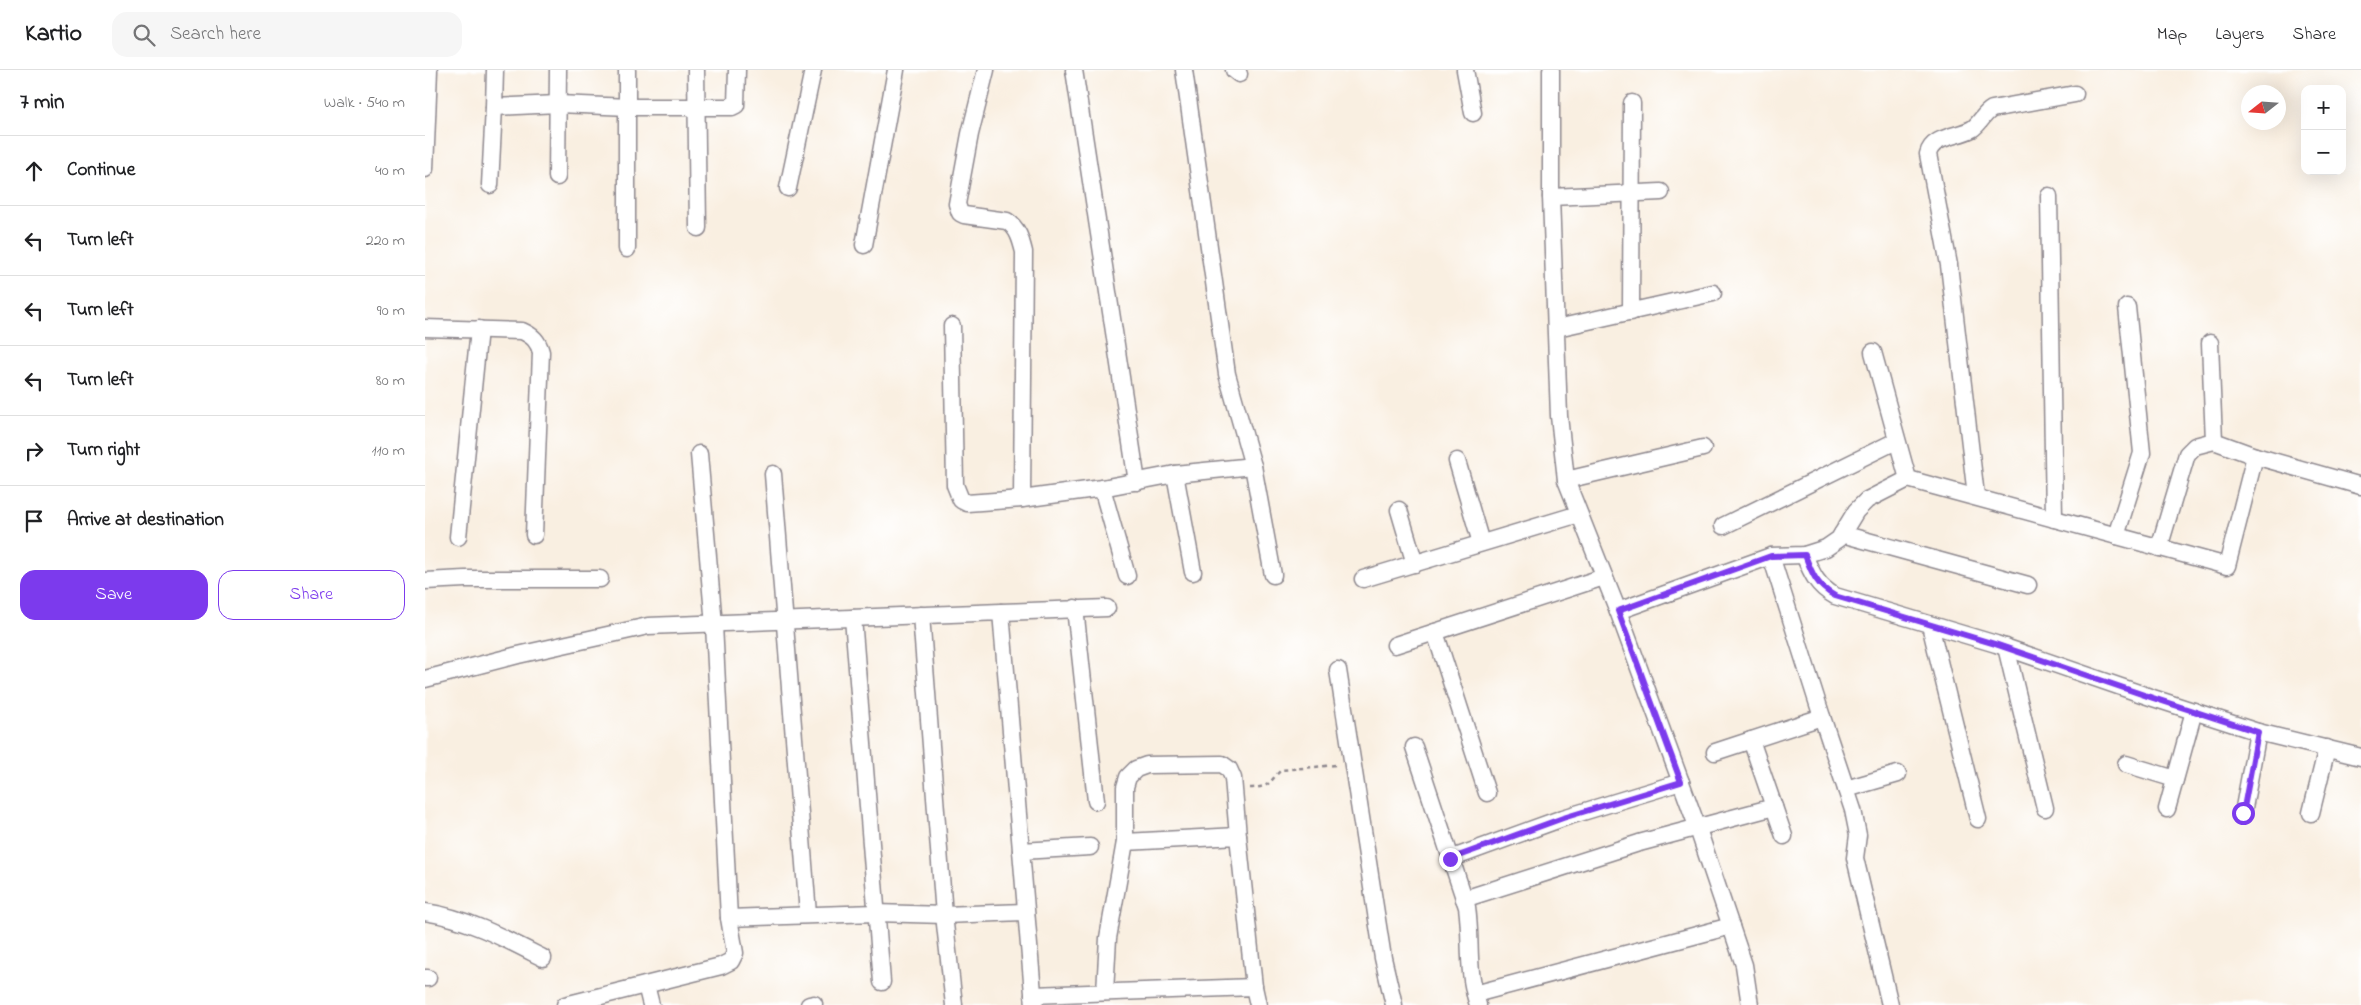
<!DOCTYPE html>
<meta charset="utf-8">
<style>
body{margin:0;font-family:"Indie Flower",sans-serif;background:#f6f6f6;color:#202124}
.controls{position:absolute;right:15px;top:15px;display:grid;overflow:hidden;border-radius:10px;box-shadow:0 5px 20px #0002}
.controls button{width:45px;height:45px;display:grid;place-items:center;padding:0;border:0;border-bottom:1px solid #e0e0e0;background:#fff;color:#202124;font:25px sans-serif}
.compass{position:absolute;left:1816px;top:15px;width:45px;height:45px;border-radius:50%;background:#fff;box-shadow:0 5px 20px #0002;rotate:253deg}
.stop{position:absolute;width:15px;height:15px;margin:-11px;border:4px solid #7c3aed;border-radius:50%;background:#fff}
.stop.end{background:#7c3aed;border-color:#fff;box-shadow:0 1px 5px #0008}
.list{margin:0;padding:0;list-style:none}
h2{display:flex;justify-content:space-between;align-items:center;height:65px;margin:0;padding:0 20px;font-size:21px}
h2 small{font-size:16px;font-weight:400;color:#757577}
.list li{display:grid;grid-template-columns:32px 1fr auto;gap:15px;align-items:center;box-sizing:border-box;height:70px;padding:0 20px;border-top:1px solid #e0e0e0}
.list b{display:block;font-size:19px;white-space:nowrap}
.list em{font-size:16px;font-style:normal;color:#757577}
.actions{display:flex;gap:10px;padding:15px 20px}
.actions a{flex:1;padding:11px 0;border:1px solid #7c3aed;border-radius:15px;text-align:center;font-size:18px;color:#7c3aed}
.actions .main{background:#7c3aed;color:#fff}
.icon{flex:none;width:28px;height:28px;fill:none;stroke:currentColor;stroke-width:2;stroke-linecap:round;stroke-linejoin:round}
.map{position:relative;flex:none;width:1936px;height:935px;overflow:hidden}
header{display:flex;align-items:center;gap:30px;box-sizing:border-box;height:70px;padding:0 25px;background:#fff;border-bottom:1px solid #e0e0e0}
header strong{font-size:24px}
nav{display:flex;gap:28px;margin-inline-start:auto;font-size:18px}
.search{width:350px;height:45px;background:#f6f6f6;display:flex;align-items:center;gap:12px;box-sizing:border-box;padding:0 18px;border-radius:15px;color:#757577;font-size:19px}
main{display:flex}
aside{flex:1;background:#fff}
.map>svg:first-child{display:block}
</style>
<header>
<strong>Kartio</strong>
<div class="search"><svg class="icon" aria-label="search" viewBox="0 0 24 24"><circle cx="10" cy="10" r="6"/><path d="M15 15l6 6"/></svg>Search here</div>
<nav><a>Map</a><a>Layers</a><a>Share</a></nav>
</header>
<main>
<aside>
<h2>7 min<small>Walk · 540 m</small></h2>
<ul class="list">
<li><svg class="icon" aria-label="ahead" viewBox="0 0 24 24"><path d="M12 20V5M6 11l6-6 6 6"/></svg><div><b>Continue</b></div><em>40 m</em></li>
<li><svg class="icon" aria-label="left" viewBox="0 0 24 24"><path d="M17 20v-9H6M10 6l-5 5 5 5"/></svg><div><b>Turn left</b></div><em>220 m</em></li>
<li><svg class="icon" aria-label="left" viewBox="0 0 24 24"><path d="M17 20v-9H6M10 6l-5 5 5 5"/></svg><div><b>Turn left</b></div><em>90 m</em></li>
<li><svg class="icon" aria-label="left" viewBox="0 0 24 24"><path d="M17 20v-9H6M10 6l-5 5 5 5"/></svg><div><b>Turn left</b></div><em>80 m</em></li>
<li><svg class="icon" aria-label="right" viewBox="0 0 24 24"><path d="M7 20v-9h11M14 6l5 5-5 5"/></svg><div><b>Turn right</b></div><em>110 m</em></li>
<li><svg class="icon" aria-label="arrive" viewBox="0 0 24 24"><path d="M6 21V4h12l-3 4 3 4H6"/></svg><div><b>Arrive at destination</b></div></li>
</ul>
<div class="actions"><a class="main">Save</a><a>Share</a></div>
</aside>
<div class="map">
<svg width="1936" height="935" viewBox="0 0 1936 935">
<rect width="100%" height="100%" fill="#fff"/>
<filter id="ink" filterUnits="userSpaceOnUse"><feTurbulence type="fractalNoise" baseFrequency=".02" numOctaves="2"/><feDisplacementMap in="SourceGraphic" scale="10" xChannelSelector="R" yChannelSelector="G"/><feConvolveMatrix kernelMatrix="1 2 1 2 8 2 1 2 1" color-interpolation-filters="sRGB"/></filter>
<filter id="wash" filterUnits="userSpaceOnUse"><feTurbulence type="fractalNoise" baseFrequency=".0096" numOctaves="4" result="noise"/><feDisplacementMap in="SourceGraphic" scale="20" xChannelSelector="R" yChannelSelector="G"/><feGaussianBlur stdDeviation="1.12" result="paint"/><feColorMatrix in="noise" values="0 0 0 0 0 0 0 0 0 0 0 0 0 0 0 0 0 1.4 0 .05"/><feComposite in="paint" operator="in"/></filter>
<g filter="url(#wash)">
<rect width="100%" height="100%" fill="#f9efe1"/>
</g>
<g filter="url(#ink)">
<g fill="none" stroke-linecap="round" stroke-linejoin="round">
<g stroke="#8e888e" stroke-width="19">
<g id="street">
<polyline points="70,0 69,37 133,34 204,37 307,37 311,35 312,0"/>
<polyline points="271,0 273,158"/>
<path d="M561,0L545,64L532,134L535,143L539,145L582,151C593,158 596,170 599,182L597,429"/>
<polyline points="649,0 712,412"/>
<polyline points="809,0 814,4"/>
<polyline points="1040,0 1048,43"/>
<polyline points="1126,0 1126,127 1134,346 1141,410 1193,541 1272,756 1319,895 1325,935"/>
<polyline points="0,99 4,0"/>
<polyline points="132,107 133,0"/>
<polyline points="65,115 69,37"/>
<polyline points="363,118 388,0"/>
<polyline points="1624,126 1629,449"/>
<polyline points="1126,127 1236,122"/>
<polyline points="439,175 471,0"/>
<polyline points="202,179 202,0"/>
<polyline points="1206,242 1207,33"/>
<polyline points="527,256 530,415 536,430 542,433 597,429 677,418 750,404 828,396 802,304 759,0"/>
<path d="M0,258L97,261C108,266 113,271 116,282L109,465"/>
<polyline points="1132,258 1288,223"/>
<polyline points="1785,273 1789,371"/>
<polyline points="1448,282 1483,409"/>
<polyline points="1032,391 1056,473"/>
<polyline points="828,396 848,505"/>
<polyline points="348,404 383,844"/>
<polyline points="750,404 768,502"/>
<polyline points="1141,410 1278,378"/>
<polyline points="677,418 702,506"/>
<path d="M1551,426L1524,195L1503,84C1507,66 1532,67 1547,59C1555,54 1558,44 1567,39L1650,24"/>
<polyline points="974,440 990,494"/>
<polyline points="1298,456 1471,371"/>
<polyline points="1417,464 1603,515"/>
<polyline points="1691,466 1717,383 1702,237"/>
<polyline points="33,467 54,259"/>
<polyline points="1734,478 1762,384 1770,376 1789,371 1830,386 1936,416"/>
<path d="M1379,485C1387,504 1392,516 1410,526L1571,574L1728,628L1833,662L1936,687"/>
<polyline points="938,509 1154,444"/>
<polyline points="0,511 40,509 175,509"/>
<polyline points="650,538 671,731"/>
<polyline points="1193,541 1346,486 1379,485 1401,478 1414,469 1431,441 1442,430 1483,409 1802,496 1830,386"/>
<polyline points="576,542 682,538"/>
<polyline points="496,545 519,845 529,935"/>
<polyline points="428,548 457,912"/>
<polyline points="1505,555 1553,749"/>
<polyline points="1010,562 1062,723"/>
<polyline points="970,575 1179,507"/>
<polyline points="1581,577 1620,738"/>
<polyline points="913,600 958,888 969,935"/>
<polyline points="0,609 93,585 223,556 576,542 609,935"/>
<polyline points="1397,647 1428,740 1433,765 1430,788 1465,935"/>
<polyline points="1326,670 1359,766"/>
<path d="M989,677L1042,837C1047,873 1041,899 1053,935"/>
<polyline points="1290,682 1397,647 1346,486"/>
<polyline points="1701,694 1750,709"/>
<polyline points="1421,719 1473,704"/>
<polyline points="1742,739 1769,641"/>
<polyline points="1818,743 1833,662"/>
<polyline points="1886,743 1902,678"/>
<polyline points="700,772 813,766 829,917"/>
<polyline points="596,781 665,777"/>
<polyline points="1025,789 1138,748 1256,712"/>
<polyline points="1039,829 1214,773 1349,737"/>
<path d="M0,842C42,848 81,869 118,888"/>
<polyline points="304,848 451,843 519,845 600,842"/>
<polyline points="0,908 3,908"/>
<polyline points="221,915 226,935"/>
<polyline points="680,922 683,868 700,772 700,717 703,707 711,699 722,695 797,694 804,699 808,708 813,766"/>
<polyline points="1050,924 1306,856"/>
<polyline points="608,925 829,917 833,935"/>
<polyline points="140,935 296,896 306,891 310,883 304,848 289,555 274,384"/>
<polyline points="384,935 389,934"/>
</g>
</g>
<path stroke="#8e888e" stroke-width="2.5" stroke-dasharray="4 4" stroke-linecap="butt" d="M825,718C846,717 843,713 856,700L911,695"/>
<use href="#street" stroke="#fff" stroke-width="16"/>
</g>
</g>
<g fill="none" stroke-linecap="round" stroke-linejoin="round" filter="url(#ink)">
<path stroke="#7c3aed" stroke-width="6" d="M1025,789L1138,748L1256,712L1193,541L1346,486L1380,485C1387,504 1392,516 1410,526L1570,574L1728,628L1833,662L1818,743"/>
</g>
</svg>
<div class="controls">
<button>+</button>
<button>−</button>
</div>
<svg class="compass" viewBox="-18 -18 36 36"><path d="M0-13l5 13h-10z" fill="#e53935"/><path d="M0 13l5-13h-10z" fill="#757577"/></svg>
<div class="stop" style="left:1818px;top:743px"></div>
<div class="stop end" style="left:1025px;top:789px"></div>
</div>
</main>
